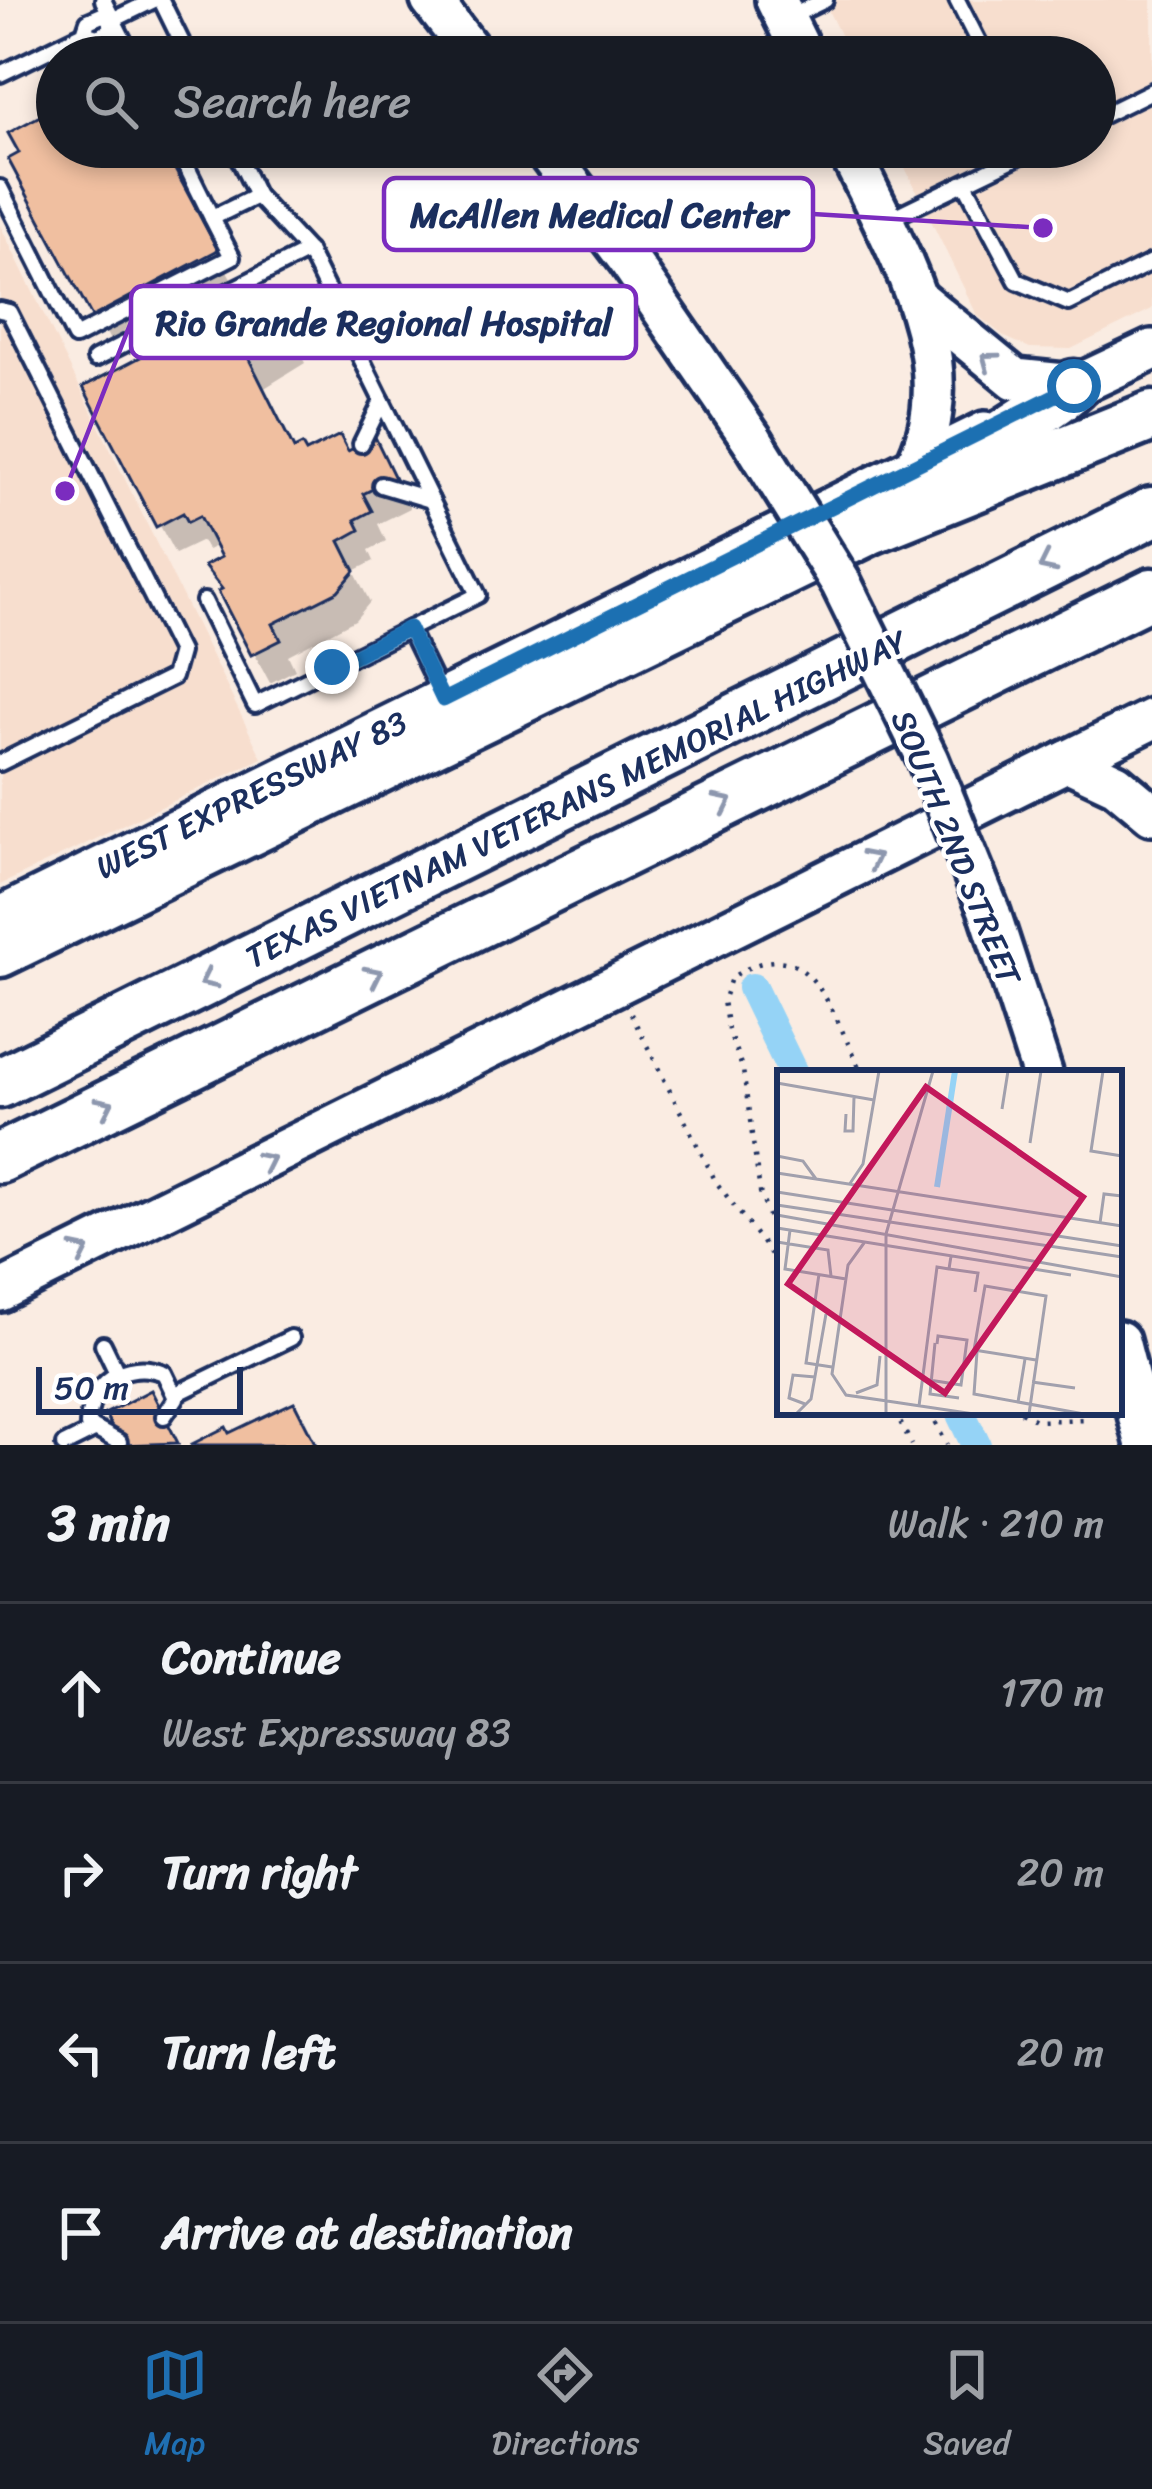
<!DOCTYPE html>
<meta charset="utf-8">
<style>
body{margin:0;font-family:Sriracha,sans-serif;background:#20242c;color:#f1f3f6}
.scale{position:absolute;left:36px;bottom:30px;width:207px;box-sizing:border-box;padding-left:12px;border:6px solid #1b2f5e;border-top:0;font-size:33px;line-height:42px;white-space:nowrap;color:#1b2f5e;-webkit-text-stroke:9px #fff;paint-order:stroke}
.stop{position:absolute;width:36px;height:36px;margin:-27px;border:9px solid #1f6fb2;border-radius:50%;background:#fff}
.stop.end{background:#1f6fb2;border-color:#fff;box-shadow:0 3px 12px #0008}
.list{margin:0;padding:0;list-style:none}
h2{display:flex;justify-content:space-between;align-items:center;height:156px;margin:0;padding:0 48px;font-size:51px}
h2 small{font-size:39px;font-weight:400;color:#9ea1a6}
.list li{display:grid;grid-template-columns:78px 1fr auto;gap:36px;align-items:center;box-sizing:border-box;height:180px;padding:0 48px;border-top:3px solid #363941}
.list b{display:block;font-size:45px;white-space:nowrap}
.list p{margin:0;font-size:39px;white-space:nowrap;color:#9ea1a6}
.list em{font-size:39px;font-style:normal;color:#9ea1a6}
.icon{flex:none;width:66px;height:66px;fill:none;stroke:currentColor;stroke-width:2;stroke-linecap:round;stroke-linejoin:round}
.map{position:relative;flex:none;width:1152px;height:1445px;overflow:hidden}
.search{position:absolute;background:#171b24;box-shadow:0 6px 18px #0003;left:36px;right:36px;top:36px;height:132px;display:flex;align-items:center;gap:30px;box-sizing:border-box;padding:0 42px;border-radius:66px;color:#9ea1a6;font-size:45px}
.sheet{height:876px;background:#171b24}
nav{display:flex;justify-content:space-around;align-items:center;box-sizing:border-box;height:168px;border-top:3px solid #363941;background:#171b24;font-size:33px;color:#9ea1a6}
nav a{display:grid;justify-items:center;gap:6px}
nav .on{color:#1f6fb2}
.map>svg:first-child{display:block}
</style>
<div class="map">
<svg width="1152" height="1445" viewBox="0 0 1152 1445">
<rect width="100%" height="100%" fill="#faece2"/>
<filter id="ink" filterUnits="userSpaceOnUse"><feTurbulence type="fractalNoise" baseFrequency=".00833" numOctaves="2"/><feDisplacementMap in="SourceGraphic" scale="24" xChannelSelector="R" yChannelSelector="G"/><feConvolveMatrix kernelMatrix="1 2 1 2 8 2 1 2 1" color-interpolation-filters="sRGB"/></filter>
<g filter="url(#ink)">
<g fill="#f7dece">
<polygon points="823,0 1152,0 1152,309 1071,349 1030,348 1005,337 977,315 895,147 1095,147 1095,57 851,57"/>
<polygon points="0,225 262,758 0,885"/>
</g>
<g fill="#0003">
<polygon points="57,110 57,147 161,147 232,280 112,344 13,160"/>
<polygon points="284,323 305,363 263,389 295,452 348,454 391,470 410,508 378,524 386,541 369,550 374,561 354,571 370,602 355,620 288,655 295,670 270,683 209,568 225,559 218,545 207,550 202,541 175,554 87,388"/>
</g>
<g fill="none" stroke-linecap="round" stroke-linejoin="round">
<g stroke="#95d3f6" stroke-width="30">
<polyline points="752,988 793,1073"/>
<polyline points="960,1412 976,1445"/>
</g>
</g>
<g fill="#f0bfa0" stroke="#1b2f5e" stroke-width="3">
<polygon points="57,107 57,147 163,147 218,250 92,317 8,159 19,153 8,133"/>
<polygon points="269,290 291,333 249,359 294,449 302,445 306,452 340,435 348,451 375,437 395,478 363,494 372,511 355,520 360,530 340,541 355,571 338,591 273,624 281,640 251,655 218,591 222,589 204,566 221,557 200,516 188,522 183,513 156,527 83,387"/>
<polygon points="151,1390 178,1443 121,1445 105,1414"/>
<polygon points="294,1402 316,1445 190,1445 226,1427 229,1433"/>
</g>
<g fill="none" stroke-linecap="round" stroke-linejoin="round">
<g stroke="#1b2f5e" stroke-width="22">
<g id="service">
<polyline points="103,0 132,57"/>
<polyline points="161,0 189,57"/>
<polyline points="957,0 986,57"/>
<polyline points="786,19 825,0"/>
<polyline points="84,33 97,37 108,32 113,20"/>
<polyline points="0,74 84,33 88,21 102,15 113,20 154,0"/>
<polyline points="1095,119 1152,91"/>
<polyline points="177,147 212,218 257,196"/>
<polyline points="233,147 257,196 308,251 478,595 409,629"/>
<polyline points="965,183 1017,281 1069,303 1152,262"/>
<polyline points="0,188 75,337 232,257 212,218"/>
<polyline points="887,220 1038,147"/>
<polyline points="0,310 9,312 180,652 173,677 0,763"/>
<polyline points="95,359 308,251"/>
<polyline points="361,444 382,401"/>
<polyline points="381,485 431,500"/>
<polyline points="204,601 255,705 409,629 441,695"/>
<polyline points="103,1344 118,1375"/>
<polyline points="176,1394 291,1338"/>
<path d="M119,1442L88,1425C89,1383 125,1358 164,1373L176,1398L164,1416"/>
<polyline points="64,1445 94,1430"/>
</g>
</g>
<g stroke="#1b2f5e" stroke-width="48">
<g id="secondary">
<polyline points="431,0 475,57"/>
<polyline points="776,0 804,57"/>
<polyline points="543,147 627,258 753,441"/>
<path d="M847,147C892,243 971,365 913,470"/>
<polyline points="920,301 1015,379 1074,385"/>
<polyline points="1048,399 1152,350"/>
<polyline points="1067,761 1116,784 1152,814"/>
<polyline points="990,913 1042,1073"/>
<polyline points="0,917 985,432"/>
<polyline points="0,1291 1152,719"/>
<polyline points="1119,1341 1146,1445"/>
</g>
</g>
<g stroke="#1b2f5e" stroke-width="57">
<g id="motorway">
<path d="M947,485C977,441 1035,421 1074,385"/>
<polyline points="0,952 871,529 1152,416"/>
<polyline points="0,1083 1152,512"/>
<polyline points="0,1158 1152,593"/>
</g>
</g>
<g stroke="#1b2f5e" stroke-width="4.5" stroke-dasharray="3 9" stroke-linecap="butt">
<polyline points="631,1014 716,1182 780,1266"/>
<path d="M780,1251L760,1192L743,1070L728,1030L723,1001L731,978C811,923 832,1015 862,1073"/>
<polyline points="895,1412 912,1445"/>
<polyline points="930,1412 947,1445"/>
<polyline points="1021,1412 1037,1421 1088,1419"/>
</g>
<use href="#service" stroke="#fff" stroke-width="14"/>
<use href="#secondary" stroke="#fff" stroke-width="39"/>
<use href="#motorway" stroke="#fff" stroke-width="48"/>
<g stroke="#1b2f5e" stroke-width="48" stroke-linecap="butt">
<polyline id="secondary-bridge" points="753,441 841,583 928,760 990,913"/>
</g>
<use href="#secondary-bridge" stroke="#fff" stroke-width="39"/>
</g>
<defs><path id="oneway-chevron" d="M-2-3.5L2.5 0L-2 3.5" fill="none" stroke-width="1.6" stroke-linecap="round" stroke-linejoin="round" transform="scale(3)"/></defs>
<g stroke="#8d97ae">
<use href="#oneway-chevron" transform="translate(989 360) rotate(-143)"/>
<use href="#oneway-chevron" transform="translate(1047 564) rotate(154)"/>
<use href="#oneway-chevron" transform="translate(724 803) rotate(-26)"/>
<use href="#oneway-chevron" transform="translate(872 859) rotate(-27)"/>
<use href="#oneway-chevron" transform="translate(374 975) rotate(-26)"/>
<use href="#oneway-chevron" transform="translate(208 980) rotate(154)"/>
<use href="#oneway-chevron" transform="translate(105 1106) rotate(-26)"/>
<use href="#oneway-chevron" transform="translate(266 1161) rotate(-26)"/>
<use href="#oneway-chevron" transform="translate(81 1252) rotate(-26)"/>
</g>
</g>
<g fill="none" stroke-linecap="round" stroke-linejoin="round" filter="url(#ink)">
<polyline stroke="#1f6fb2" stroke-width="15" points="332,667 409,628 443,700 1074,386"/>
</g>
<g text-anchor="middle" stroke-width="9" stroke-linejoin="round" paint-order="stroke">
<g font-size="33" fill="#1b2f5e" stroke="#fff">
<text transform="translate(251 794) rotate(-26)" y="12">WEST EXPRESSWAY 83</text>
<text transform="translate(576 798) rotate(-26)" y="12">TEXAS VIETNAM VETERANS MEMORIAL HIGHWAY</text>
<text transform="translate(957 847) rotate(68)" y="12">SOUTH 2ND STREET</text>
</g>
</g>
<g transform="translate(777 1070)">
<rect width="345" height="345" fill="#faece2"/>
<path fill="none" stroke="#95d3f6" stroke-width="6" d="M160,117L178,1"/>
<path fill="none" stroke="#a1a0ad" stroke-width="3" d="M326,1L314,81L345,86M0,13L97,30M225,39L231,1M69,44L68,61H76L77,27M253,73L264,1M0,86L26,91L39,109M0,103L345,156M72,115L86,94L102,1M0,122L345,176M0,135L345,187M0,145L345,207M323,153L327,124L345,126M0,158L294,205M13,160L8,199L69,209M0,172L51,180L54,206M87,173L71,195L55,304L69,325L110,331M174,186L172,199L201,203L198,222M42,204L29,293L55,297M158,273L153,324L182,328M200,282L197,324L307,344M146,309L184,315L190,270L161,266L160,274M255,312L298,318M79,323L100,315L103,286M110,331L197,344M241,332L248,289M28,334L12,328L16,305L38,307M142,336L160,197L172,199M19,344L34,329L49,244M109,344V164L156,1M252,344L269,226L208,216L197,280L259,290"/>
<path fill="#c2185b" fill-opacity="0.15" stroke="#c2185b" stroke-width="6" d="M149,17L306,127L168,323L11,214Z"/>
<rect width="345" height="345" fill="none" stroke="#1b2f5e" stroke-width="6"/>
</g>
<path fill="none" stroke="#7b2cbf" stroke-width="4.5" d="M1043 228L813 214M65 491L131 322"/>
<g fill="#7b2cbf" stroke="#fff" stroke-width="4.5">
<circle cx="1043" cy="228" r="12"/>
<circle cx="65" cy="491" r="12"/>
</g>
<g fill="#fff" stroke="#7b2cbf" stroke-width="4.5">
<rect x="384" y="178" width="429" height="72" rx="12"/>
<rect x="131" y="286" width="505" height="72" rx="12"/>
</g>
<g font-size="36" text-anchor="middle" font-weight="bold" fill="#1b2f5e">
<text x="599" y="227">McAllen Medical Center</text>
<text x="384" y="335">Rio Grande Regional Hospital</text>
</g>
</svg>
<div class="scale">50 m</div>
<div class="stop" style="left:1074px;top:386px"></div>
<div class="stop end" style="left:332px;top:667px"></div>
<div class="search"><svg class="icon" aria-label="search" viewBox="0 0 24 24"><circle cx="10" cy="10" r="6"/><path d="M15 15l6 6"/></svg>Search here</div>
</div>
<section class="sheet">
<h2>3 min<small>Walk · 210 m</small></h2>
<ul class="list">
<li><svg class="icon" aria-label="ahead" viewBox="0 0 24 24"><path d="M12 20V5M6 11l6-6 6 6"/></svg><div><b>Continue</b><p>West Expressway 83</p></div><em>170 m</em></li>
<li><svg class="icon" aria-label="right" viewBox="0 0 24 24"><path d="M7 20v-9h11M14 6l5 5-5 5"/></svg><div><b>Turn right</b></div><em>20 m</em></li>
<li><svg class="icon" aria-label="left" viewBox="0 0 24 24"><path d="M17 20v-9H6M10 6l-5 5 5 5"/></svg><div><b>Turn left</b></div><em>20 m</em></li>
<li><svg class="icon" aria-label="arrive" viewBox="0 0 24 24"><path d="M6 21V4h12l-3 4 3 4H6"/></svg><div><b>Arrive at destination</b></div></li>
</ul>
</section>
<nav>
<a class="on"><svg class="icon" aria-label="map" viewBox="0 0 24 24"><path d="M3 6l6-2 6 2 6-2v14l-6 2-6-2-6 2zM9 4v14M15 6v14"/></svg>Map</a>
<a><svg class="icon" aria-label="directions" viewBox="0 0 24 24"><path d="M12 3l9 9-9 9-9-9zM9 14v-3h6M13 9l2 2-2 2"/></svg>Directions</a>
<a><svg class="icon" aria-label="saved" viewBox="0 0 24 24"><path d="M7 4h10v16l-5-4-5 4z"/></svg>Saved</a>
</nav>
